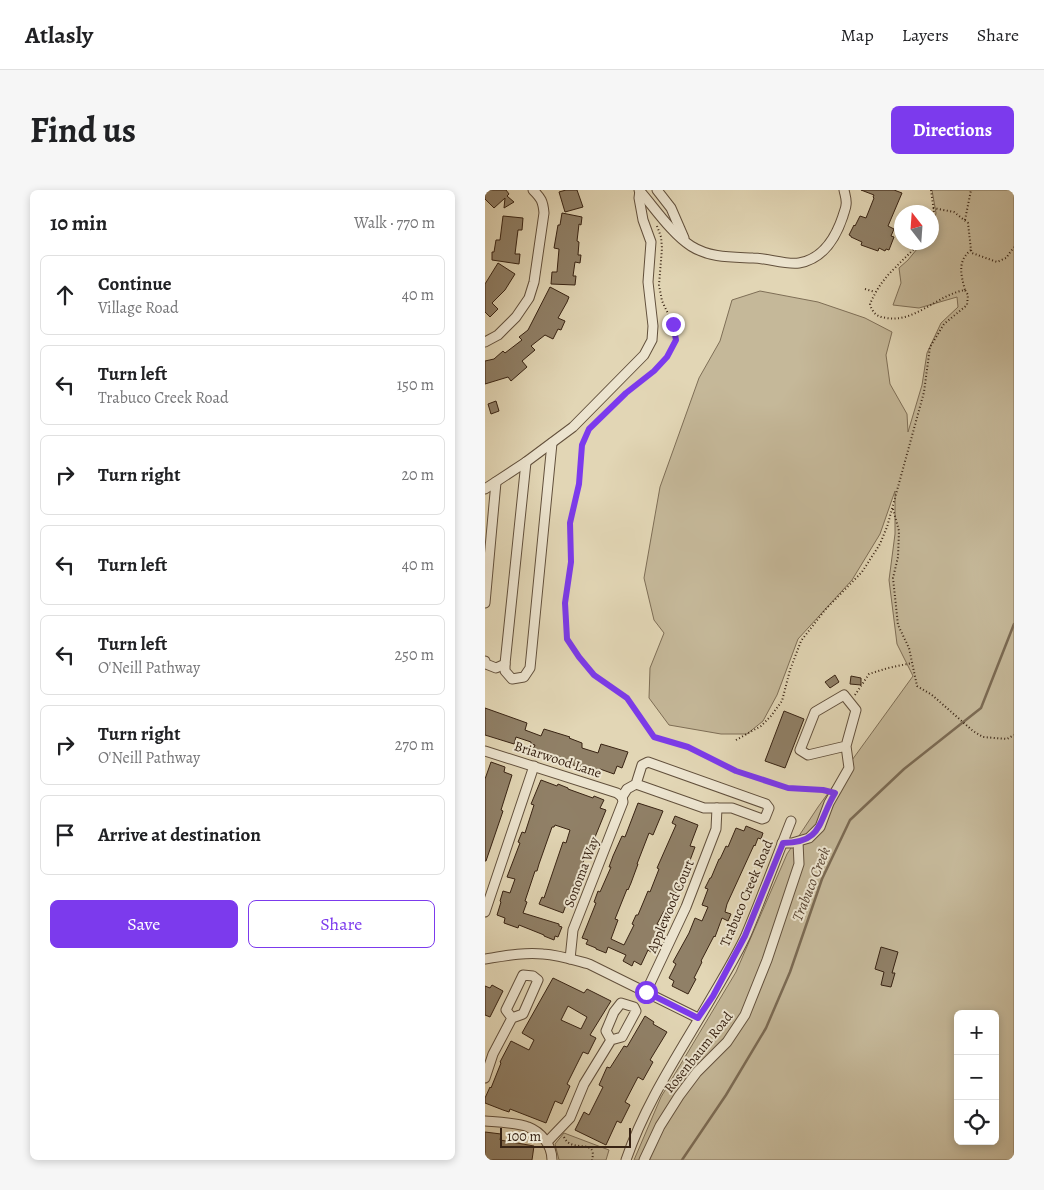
<!DOCTYPE html>
<meta charset="utf-8">
<style>
body{margin:0;font-family:Alegreya,serif;background:#f6f6f6;color:#202124}
.controls{position:absolute;right:15px;bottom:15px;display:grid;overflow:hidden;border-radius:8px;box-shadow:0 2px 8px #0003}
.controls button{width:45px;height:45px;display:grid;place-items:center;padding:0;border:0;border-bottom:1px solid #e0e0e0;background:#fff;color:#202124;font:25px sans-serif}
.compass{position:absolute;left:409px;top:15px;width:45px;height:45px;border-radius:50%;background:#fff;box-shadow:0 2px 8px #0003;rotate:343deg}
.scale{position:absolute;left:15px;bottom:12px;width:131px;box-sizing:border-box;padding-left:5px;border:2px solid #382313;border-top:0;font-size:14px;line-height:18px;white-space:nowrap;color:#382313;-webkit-text-stroke:4px #ece4cf;paint-order:stroke}
.stop{position:absolute;width:15px;height:15px;margin:-11px;border:4px solid #7c3aed;border-radius:50%;background:#fff}
.stop.end{background:#7c3aed;border-color:#fff;box-shadow:0 1px 5px #0008}
.list{margin:0;padding:0;list-style:none}
h2{display:flex;justify-content:space-between;align-items:center;height:65px;margin:0;padding:0 20px;font-size:21px}
h2 small{font-size:16px;font-weight:400;color:#757577}
.list li{display:grid;grid-template-columns:32px 1fr auto;gap:15px;align-items:center;box-sizing:border-box;height:80px;margin:0 10px 10px;padding:0 10px;border:1px solid #e0e0e0;border-radius:8px}
.list b{display:block;font-size:19px;white-space:nowrap}
.list p{margin:0;font-size:16px;white-space:nowrap;color:#757577}
.list em{font-size:16px;font-style:normal;color:#757577}
.actions{display:flex;gap:10px;padding:15px 20px}
.actions a{flex:1;padding:11px 0;border:1px solid #7c3aed;border-radius:8px;text-align:center;font-size:18px;color:#7c3aed}
.actions .main{background:#7c3aed;color:#fff}
.icon{flex:none;width:28px;height:28px;fill:none;stroke:currentColor;stroke-width:2;stroke-linecap:round;stroke-linejoin:round}
.map{position:relative;flex:none;width:529px;height:970px;overflow:hidden;border-radius:8px}
header{display:flex;align-items:center;gap:30px;box-sizing:border-box;height:70px;padding:0 25px;background:#fff;border-bottom:1px solid #e0e0e0}
header strong{font-size:24px}
nav{display:flex;gap:28px;margin-inline-start:auto;font-size:18px}
.intro{display:flex;align-items:center;justify-content:space-between;box-sizing:border-box;height:120px;padding:0 30px}
h1{margin:0;font-size:35px}
.button{padding:12px 22px;border-radius:8px;background:#7c3aed;color:#fff;font-size:18px;font-weight:700}
main{display:flex;gap:30px;padding:0 30px}
aside{flex:1;background:#fff;border-radius:8px;box-shadow:0 2px 8px #0003}
.map>svg:first-child{display:block}
</style>
<header>
<strong>Atlasly</strong>
<nav><a>Map</a><a>Layers</a><a>Share</a></nav>
</header>
<div class="intro"><h1>Find us</h1><a class="button">Directions</a></div>
<main>
<aside>
<h2>10 min<small>Walk · 770 m</small></h2>
<ul class="list">
<li><svg class="icon" aria-label="ahead" viewBox="0 0 24 24"><path d="M12 20V5M6 11l6-6 6 6"/></svg><div><b>Continue</b><p>Village Road</p></div><em>40 m</em></li>
<li><svg class="icon" aria-label="left" viewBox="0 0 24 24"><path d="M17 20v-9H6M10 6l-5 5 5 5"/></svg><div><b>Turn left</b><p>Trabuco Creek Road</p></div><em>150 m</em></li>
<li><svg class="icon" aria-label="right" viewBox="0 0 24 24"><path d="M7 20v-9h11M14 6l5 5-5 5"/></svg><div><b>Turn right</b></div><em>20 m</em></li>
<li><svg class="icon" aria-label="left" viewBox="0 0 24 24"><path d="M17 20v-9H6M10 6l-5 5 5 5"/></svg><div><b>Turn left</b></div><em>40 m</em></li>
<li><svg class="icon" aria-label="left" viewBox="0 0 24 24"><path d="M17 20v-9H6M10 6l-5 5 5 5"/></svg><div><b>Turn left</b><p>O'Neill Pathway</p></div><em>250 m</em></li>
<li><svg class="icon" aria-label="right" viewBox="0 0 24 24"><path d="M7 20v-9h11M14 6l5 5-5 5"/></svg><div><b>Turn right</b><p>O'Neill Pathway</p></div><em>270 m</em></li>
<li><svg class="icon" aria-label="arrive" viewBox="0 0 24 24"><path d="M6 21V4h12l-3 4 3 4H6"/></svg><div><b>Arrive at destination</b></div></li>
</ul>
<div class="actions"><a class="main">Save</a><a>Share</a></div>
</aside>
<div class="map">
<svg width="529" height="970" viewBox="0 0 529 970">
<rect width="100%" height="100%" fill="#e2d6b5"/>
<filter id="stains"><feTurbulence type="fractalNoise" baseFrequency=".004" numOctaves="4"/><feColorMatrix values="0 0 0 0 .2 0 0 0 0 .09 0 0 0 0 .02 0 0 0 .5 -.17"/></filter>
<radialGradient id="worn" r=".72"><stop offset=".6" stop-color="#630" stop-opacity="0"/><stop offset="1" stop-color="#630" stop-opacity=".3"/></radialGradient>
<g fill="#c5b899" stroke="#7e6e56" fill-rule="evenodd">
<path d="M447,0H529V970H149L176,907L251,782L302,664L333,617L428,486L412,454L404,390L410,344V301L395,344L367,390L313,449L292,505L278,531L262,544H236L184,535L164,508L165,478L179,443L169,430L159,388L175,297L214,188L235,151L247,110L275,101L333,112L380,128L407,142L401,165L405,194L422,224L423,242L437,195L442,163L456,133L473,117L472,107L434,118L408,115L416,93L414,78L423,70L437,53L447,52V40L451,23ZM473,824H510V951H473Z"/>
<polygon points="79,943 124,960 121,970 74,970 70,954"/>
</g>
<g fill="none" stroke-linecap="round" stroke-linejoin="round">
<polyline stroke="#7b6a53" stroke-width="2.5" points="197,970 241,905 281,838 305,782 337,689 365,630 419,579 496,518 529,434"/>
</g>
<g fill="#908067" stroke="#382313" fill-rule="evenodd">
<polygon points="0,0 21,0 24,4 22,6 29,12 19,18 20,8 9,18 0,9"/>
<polygon points="81,0 92,0 98,17 80,22 74,2"/>
<polygon points="376,0 409,0 417,3 403,36 409,39 406,46 409,47 404,60 401,59 400,61 394,58 393,61 376,55 377,52 366,47 366,46 364,45 369,35 370,36 375,26 381,28 389,8 388,7 389,5"/>
<polygon points="77,23 97,27 96,35 94,34 92,51 94,52 93,65 96,65 95,73 90,72 88,86 91,86 90,95 66,94 67,82 72,82 74,59 69,58 73,35 75,35"/>
<polygon points="18,26 38,28 37,40 33,40 30,64 35,64 34,74 7,70 7,62 9,62 11,50 15,50"/>
<polygon points="13,73 30,84 20,100 7,113 13,119 5,127 0,122 0,94"/>
<polygon points="65,97 84,107 82,112 73,128 80,131 76,140 73,139 68,149 60,145 46,156 50,160 37,171 42,177 26,191 23,187 0,194 0,171 9,169 18,161 20,163 37,150 34,147 43,140"/>
<polygon points="11,211 14,221 6,224 3,214"/>
<polygon points="350,485 354,492 345,498 340,492"/>
<polygon points="366,486 376,488 376,495 365,494"/>
<polygon points="0,518 42,533 40,540 56,546 59,539 85,547 84,548 97,553 97,558 113,563 116,554 143,562 137,578 132,576 129,584 115,579 114,582 97,576 96,578 59,564 58,566 47,562 50,555 46,554 46,552 31,547 29,554 0,545"/>
<polygon points="299,521 319,529 300,578 280,571"/>
<polygon points="6,572 20,577 19,582 27,585 16,620 18,621 1,671 0,671 0,589"/>
<polygon points="56,590 72,596 73,594 83,598 83,599 108,608 109,606 119,610 115,618 121,620 106,657 103,656 92,692 90,691 78,723 54,714 57,707 59,708 78,652 81,653 85,640 70,635 69,637 67,637 54,674 52,681 50,681 40,711 42,712 38,723 74,734 74,736 77,737 73,747 70,746 69,750 59,746 59,745 34,735 33,738 19,733 20,728 12,725 16,712 15,711 18,701 25,703 30,689 22,687 35,653 33,652 37,642 40,643 49,615 46,614"/>
<polygon points="153,613 178,621 168,645 164,643 152,674 153,674 146,693 143,700 142,699 130,729 133,730 126,749 139,755 149,735 147,734 151,725 153,725 163,701 165,702 174,679 172,678 191,635 187,633 190,626 213,635 205,656 210,657 198,689 197,689 192,702 191,702 182,722 179,721 172,734 175,735 168,750 171,752 166,762 163,760 156,775 149,771 147,776 138,771 141,765 123,757 121,763 111,759 111,758 101,754 103,750 97,748 111,713 109,712 113,701 115,702 126,677 124,677 128,666 137,646 140,647"/>
<polygon points="261,636 278,643 276,649 273,648 270,656 269,655 242,714 240,722 246,724 243,731 237,728 230,747 229,746 216,771 217,772 209,788 211,789 203,804 187,796 189,791 184,788 191,774 188,772 204,743 210,728 217,731 223,717 217,715 223,699 220,698 225,688 226,688 234,669 235,669 241,656 243,657 251,638 259,641"/>
<polygon points="396,757 413,762 407,783 410,783 406,797 396,795 399,782 390,779"/>
<path d="M68,788L99,803L102,799L126,811L105,845L111,848L103,864L98,862L82,894L85,896L77,914L70,911L61,933L25,919L24,922L18,920L0,913V908L5,897L6,898L16,873L15,872L26,851L44,860L49,850L37,843ZM83,816L102,827L96,839L76,830Z"/>
<polygon points="7,795 18,801 5,827 0,825 0,796 5,798"/>
<polygon points="160,826 169,832 168,834 182,842 165,870 168,872 158,890 153,887 140,912 145,915 136,933 132,931 121,955 90,940 99,922 104,925 118,897 114,895 122,877 125,878 139,856 142,857"/>
<polygon points="0,942 16,944 15,950 49,956 47,970 0,970"/>
</g>
<g fill="none" stroke-linecap="round" stroke-linejoin="round">
<g stroke="#62503c" stroke-width="11">
<g id="minor">
<path d="M154,0C169,17 187,44 206,56C225,68 247,67 268,68C282,68 301,75 314,73C338,69 351,47 358,26C359,22 361,18 361,15C362,10 360,5 359,0"/>
<polyline points="172,0 186,18 199,48"/>
<path d="M0,152L13,145L31,127L44,108L49,92L59,23C58,11 56,8 48,0"/>
<polyline points="41,272 20,474 20,481 27,489 39,487 45,478 67,253"/>
<polyline points="0,299 41,272 88,237 159,165 167,150 168,136 163,92 166,52 158,30 154,8 155,0"/>
<polyline points="0,413 11,292"/>
<polyline points="0,471 1,474 11,478 20,474"/>
<polyline points="0,561 132,603 137,607"/>
<polyline points="137,607 142,599 151,594 157,575 163,572 281,614 284,618 280,628 277,629 247,618 219,618 151,594"/>
<polyline points="297,653 307,653 324,648 335,637 344,613 364,578 361,556 371,520 359,505 330,522 315,560 323,565 361,556"/>
<polyline points="0,722 49,576"/>
<path d="M0,769C19,766 39,762 58,764C74,765 89,770 104,774L213,828"/>
<polyline points="85,769 88,740 138,612 137,607"/>
<polyline points="161,802 201,717 231,639 232,618"/>
<polyline points="0,888 8,864 27,828 38,824 53,790 48,786 38,785 21,820 27,828"/>
<path d="M0,931C11,932 34,933 43,937C56,942 67,955 67,970"/>
<polyline points="62,952 85,928 99,894 126,850 137,847 151,821 149,817 136,813 129,822 121,841 126,850"/>
<path d="M141,970C161,911 197,859 228,805C239,786 252,765 261,745C277,707 291,669 306,631"/>
<polyline points="159,970 175,936 194,906 212,882 242,852 260,825 282,770 314,674 313,652"/>
</g>
</g>
<g stroke="#382313" stroke-width="2" stroke-dasharray="1 2.5" stroke-linecap="butt">
<polyline points="446,0 449,22 447,32"/>
<path d="M448,18L469,22L483,33L486,60C472,71 476,85 480,100"/>
<polyline points="480,30 486,0"/>
<polyline points="172,36 176,47 177,58 174,95 177,111 188,134 191,150 182,167 169,181 141,203 104,239 97,255 94,294 85,333 86,372 80,413 82,449 94,467 109,485 142,508 169,547 203,557 251,581 303,598 340,601"/>
<polyline points="486,60 487,63 512,72 521,68 529,57"/>
<polyline points="380,99 390,102"/>
<polyline points="408,319 414,341 413,367 408,388 413,435 424,458 432,496 447,505 488,541 498,547 522,549 529,545"/>
<polyline points="370,505 384,484 403,478 427,473"/>
<path d="M251,550L276,536L286,526L297,511L305,480L316,451L340,420L377,382L395,354L402,337L439,202L445,157L459,134L482,115L483,105L480,100C452,105 430,133 401,128C396,127 391,126 388,121C386,119 386,116 385,114C391,100 399,88 410,78C418,69 427,62 435,52"/>
<path d="M79,947C86,964 113,947 107,970"/>
</g>
<use href="#minor" stroke="#ece4cf" stroke-width="9"/>
</g>
<g fill="none" stroke-linecap="round" stroke-linejoin="round">
<path stroke="#7c3aed" stroke-width="6" d="M161,802L213,828L228,806L260,746L298,653C338,653 333,631 350,603L338,600L303,598L251,581L203,557L169,547L142,508L109,485L94,467L82,449L80,413L86,372L85,333L94,294L97,255L104,239L141,203L169,181L182,167L191,150L188,134"/>
</g>
<g text-anchor="middle" stroke-width="4" stroke-linejoin="round" paint-order="stroke">
<g font-size="14" fill="#382313" stroke="#ece4cf">
<text transform="translate(73 569) rotate(18)" y="5">Briarwood Lane</text>
<text transform="translate(96 682) rotate(-69)" y="5">Sonoma Way</text>
<text transform="translate(261 703) rotate(-67)" y="5">Trabuco Creek Road</text>
<text transform="translate(185 716) rotate(-67)" y="5">Applewood Court</text>
<text transform="translate(213 862) rotate(-51)" y="5">Rosenbaum Road</text>
</g>
<g font-size="15" font-style="italic" fill="#5a4633" stroke="#ece4cf">
<text transform="translate(326 694) rotate(-68)" y="5">Trabuco Creek</text>
</g>
</g>
<rect width="100%" height="100%" filter="url(#stains)"/>
<rect width="100%" height="100%" fill="url(#worn)"/>
</svg>
<div class="controls">
<button>+</button>
<button>−</button>
<button><svg class="icon" aria-label="locate" viewBox="0 0 24 24"><circle cx="12" cy="12" r="6"/><path d="M12 2v4M12 18v4M2 12h4M18 12h4"/></svg></button>
</div>
<svg class="compass" viewBox="-18 -18 36 36"><path d="M0-13l5 13h-10z" fill="#e53935"/><path d="M0 13l5-13h-10z" fill="#757577"/></svg>
<div class="scale">100 m</div>
<div class="stop" style="left:161px;top:802px"></div>
<div class="stop end" style="left:188px;top:134px"></div>
</div>
</main>
